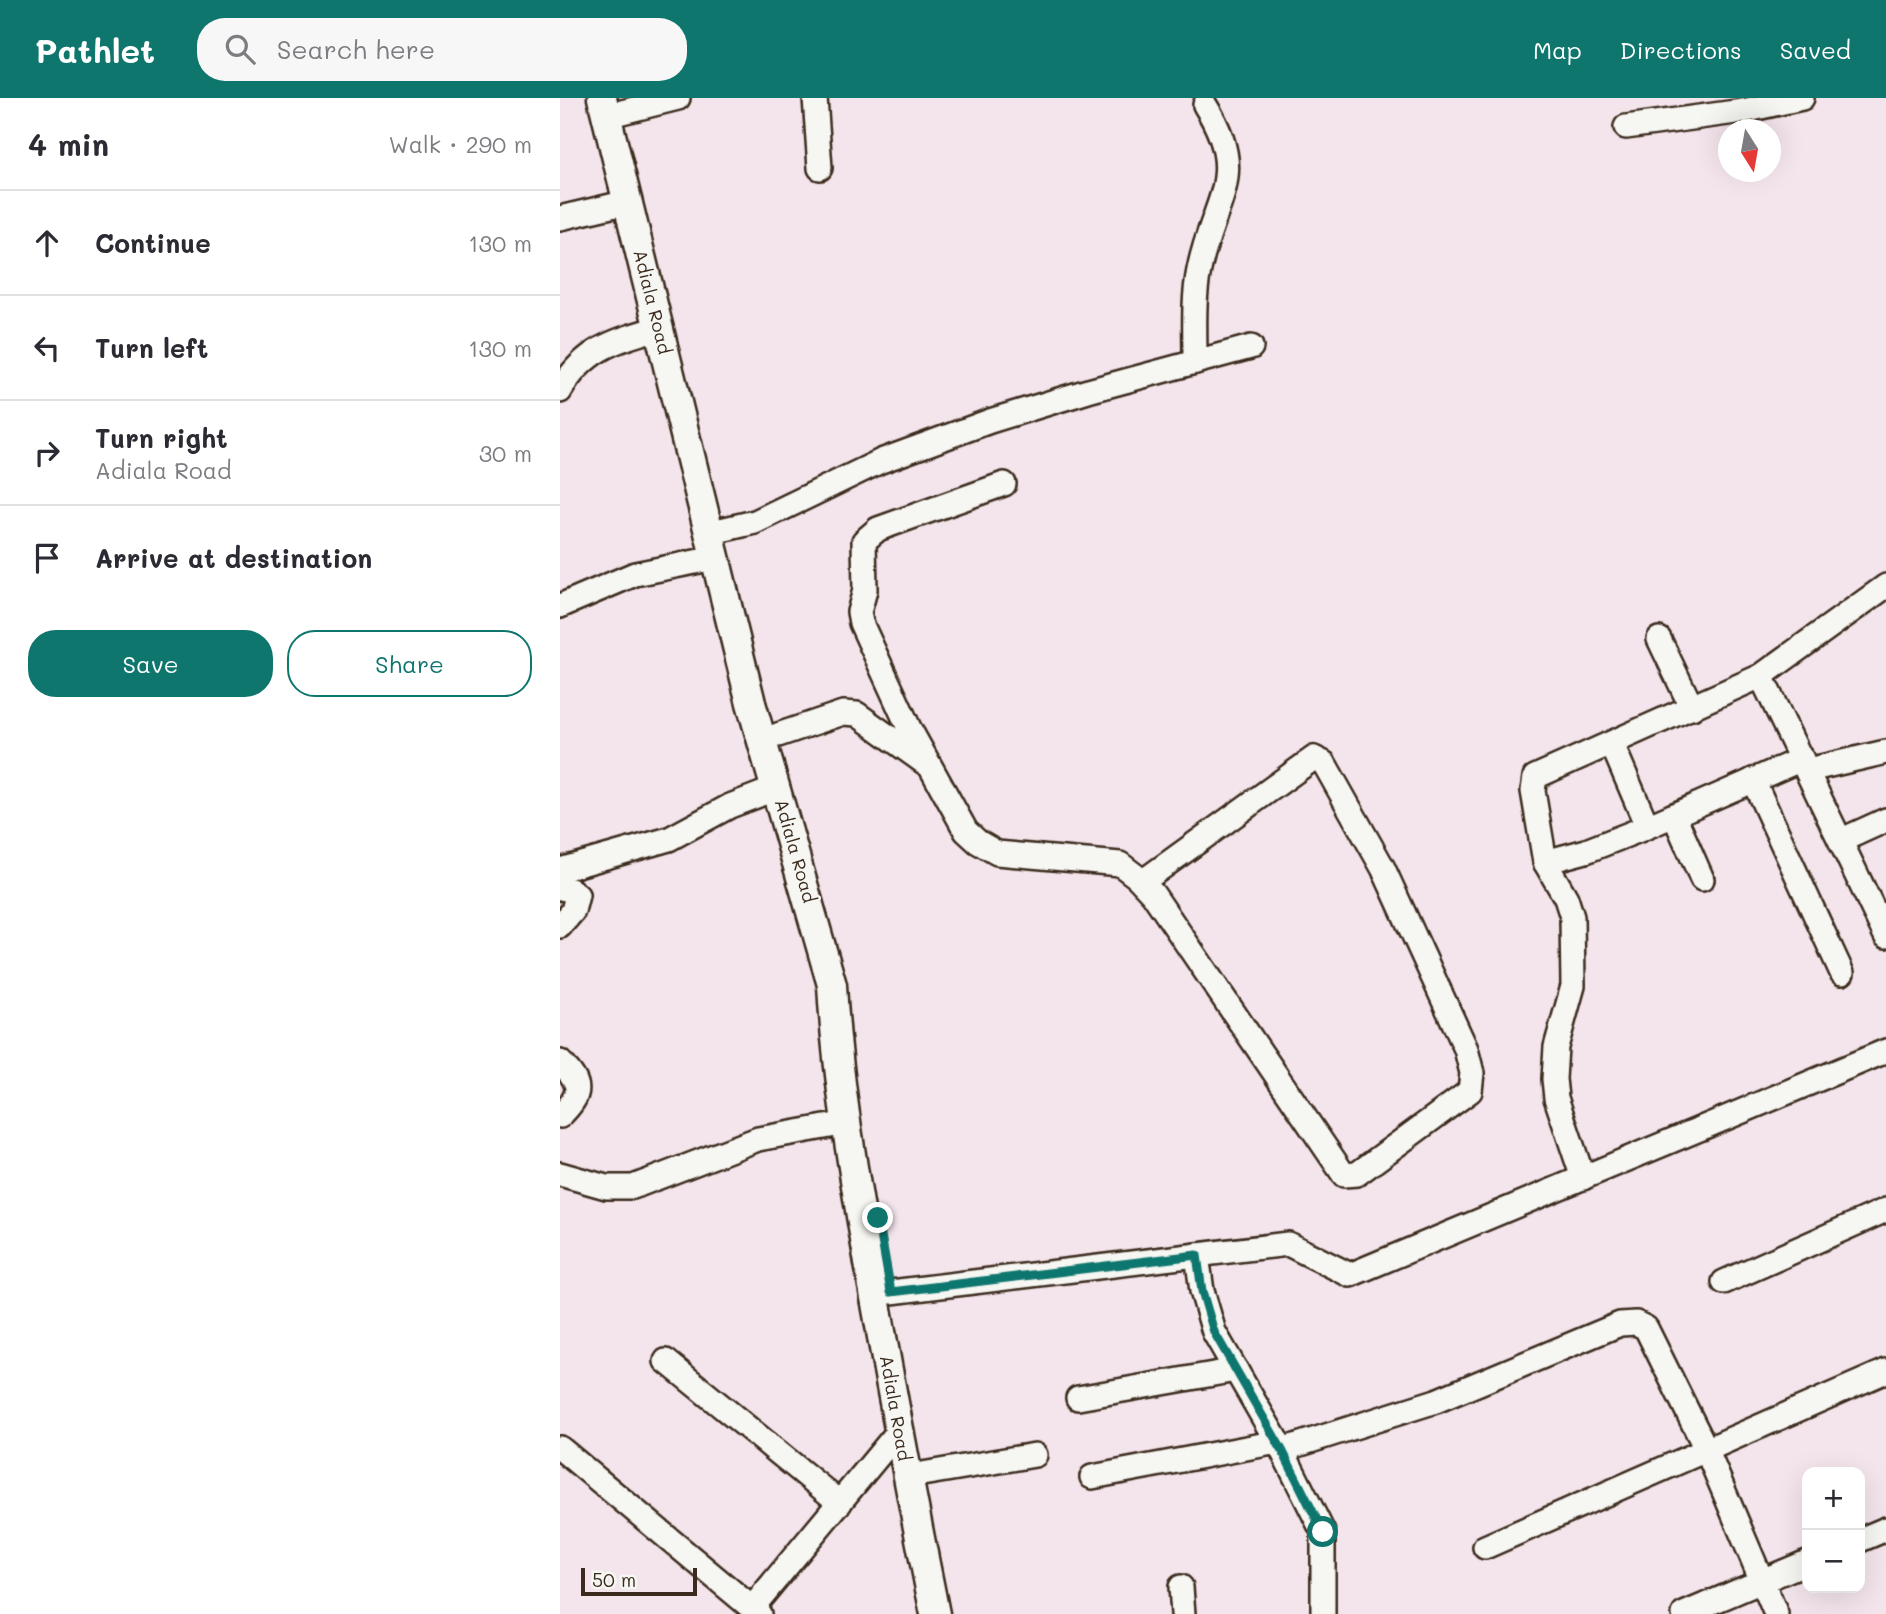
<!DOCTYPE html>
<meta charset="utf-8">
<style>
body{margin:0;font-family:Mali,sans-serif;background:#f7f7f7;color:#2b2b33}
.controls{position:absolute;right:21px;bottom:21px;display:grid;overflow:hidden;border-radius:14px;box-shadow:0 7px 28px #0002}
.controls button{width:63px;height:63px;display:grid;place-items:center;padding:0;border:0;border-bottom:2px solid #e1e1e2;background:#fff;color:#2b2b33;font:35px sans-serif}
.compass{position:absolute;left:1158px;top:21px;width:63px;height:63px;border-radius:50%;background:#fff;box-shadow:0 7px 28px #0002;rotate:169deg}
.scale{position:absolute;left:21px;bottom:18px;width:116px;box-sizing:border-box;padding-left:7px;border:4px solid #3b2a1e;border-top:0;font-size:19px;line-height:24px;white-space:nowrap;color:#3b2a1e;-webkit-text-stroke:5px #f6f6f2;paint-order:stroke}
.stop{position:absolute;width:21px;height:21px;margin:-16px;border:5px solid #0f766e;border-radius:50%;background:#fff}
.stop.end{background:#0f766e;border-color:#fff;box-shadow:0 2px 7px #0008}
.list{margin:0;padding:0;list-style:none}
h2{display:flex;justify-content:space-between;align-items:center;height:91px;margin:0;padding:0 28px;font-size:30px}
h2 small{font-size:23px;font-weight:400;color:#7c7c81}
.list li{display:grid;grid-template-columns:46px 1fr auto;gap:21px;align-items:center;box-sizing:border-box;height:105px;padding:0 28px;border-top:2px solid #e1e1e2}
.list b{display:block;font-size:26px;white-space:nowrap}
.list p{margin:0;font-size:23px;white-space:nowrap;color:#7c7c81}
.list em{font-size:23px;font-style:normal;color:#7c7c81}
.actions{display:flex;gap:14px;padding:21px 28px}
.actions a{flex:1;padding:16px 0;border:2px solid #0f766e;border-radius:28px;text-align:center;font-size:24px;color:#0f766e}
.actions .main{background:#0f766e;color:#fff}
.icon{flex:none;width:38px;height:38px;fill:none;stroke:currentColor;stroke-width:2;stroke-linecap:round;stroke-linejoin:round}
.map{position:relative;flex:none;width:1326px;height:1516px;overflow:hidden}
header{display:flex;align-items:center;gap:42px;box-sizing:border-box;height:98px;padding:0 35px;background:#0f766e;color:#fff}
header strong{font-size:33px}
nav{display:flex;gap:38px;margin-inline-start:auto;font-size:24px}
.search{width:490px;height:63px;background:#f7f7f7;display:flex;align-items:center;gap:18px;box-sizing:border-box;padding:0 24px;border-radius:28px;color:#7c7c81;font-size:26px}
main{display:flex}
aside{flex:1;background:#fff}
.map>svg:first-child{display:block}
</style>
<header>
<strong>Pathlet</strong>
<div class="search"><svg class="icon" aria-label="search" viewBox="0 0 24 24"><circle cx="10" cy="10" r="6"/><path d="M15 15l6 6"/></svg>Search here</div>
<nav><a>Map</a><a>Directions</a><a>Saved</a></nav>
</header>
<main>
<aside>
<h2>4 min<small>Walk · 290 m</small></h2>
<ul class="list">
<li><svg class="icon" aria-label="ahead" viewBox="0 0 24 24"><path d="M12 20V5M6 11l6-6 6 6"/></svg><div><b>Continue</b></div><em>130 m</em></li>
<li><svg class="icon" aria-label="left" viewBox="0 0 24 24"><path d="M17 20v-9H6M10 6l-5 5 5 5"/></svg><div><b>Turn left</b></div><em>130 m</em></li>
<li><svg class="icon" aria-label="right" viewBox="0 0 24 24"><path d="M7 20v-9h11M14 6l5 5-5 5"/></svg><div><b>Turn right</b><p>Adiala Road</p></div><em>30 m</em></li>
<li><svg class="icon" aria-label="arrive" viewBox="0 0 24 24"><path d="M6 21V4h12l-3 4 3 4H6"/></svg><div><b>Arrive at destination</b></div></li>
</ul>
<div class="actions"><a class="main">Save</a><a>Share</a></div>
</aside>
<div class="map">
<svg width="1326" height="1516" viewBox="0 0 1326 1516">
<rect width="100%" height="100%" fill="#f4e5ec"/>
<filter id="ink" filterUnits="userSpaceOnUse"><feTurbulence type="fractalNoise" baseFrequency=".0143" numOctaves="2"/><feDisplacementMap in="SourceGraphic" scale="14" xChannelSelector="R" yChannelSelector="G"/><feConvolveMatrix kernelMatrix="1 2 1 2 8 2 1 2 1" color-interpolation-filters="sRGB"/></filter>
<g filter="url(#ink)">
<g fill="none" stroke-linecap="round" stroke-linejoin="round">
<g stroke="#3b2a1e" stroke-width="28">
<g id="minor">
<polyline points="255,0 260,70"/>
<polyline points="46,18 118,0"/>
<polyline points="1066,29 1183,13 1242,0"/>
<polyline points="0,120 68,104"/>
<path d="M635,264C635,234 633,201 639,172C653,101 690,79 645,7"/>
<path d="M0,293C24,251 54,243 98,230"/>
<polyline points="444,386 318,431 304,443 305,492 299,514 301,525 349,630 406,733 418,744 437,755 560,766 577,779 593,796 784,1077 797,1076 910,993 912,975 906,951 823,770 764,665 754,660 582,784"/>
<polyline points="148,435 195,424 321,363 430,323 528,293 691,249"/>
<polyline points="0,508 75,476 155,460"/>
<polyline points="1099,541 1132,610"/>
<polyline points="1201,578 1326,838"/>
<polyline points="218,637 283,615 297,616 365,665"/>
<polyline points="1052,646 1087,728"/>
<polyline points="1248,672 1326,654"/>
<polyline points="1193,682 1282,875"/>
<polyline points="1114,717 1142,781"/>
<polyline points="1282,742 1326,722"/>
<polyline points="985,764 1026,753 1082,731 1242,661"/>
<polyline points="0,772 109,741 170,708 217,690"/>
<polyline points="0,790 11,792 17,797 13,813 0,828"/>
<path d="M0,964C22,986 23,995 0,1018"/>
<polyline points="0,1076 46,1089 73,1089 198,1041 287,1025"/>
<polyline points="1023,1080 996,1000 994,981 996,949 1013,888 1012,819 1006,800 985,764 973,693 975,679 1201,578 1326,488"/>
<polyline points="637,1157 642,1193 654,1234 722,1352 763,1434 763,1516"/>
<polyline points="1164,1184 1326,1112"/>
<polyline points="331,1194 728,1146 790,1177 1326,953"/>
<polyline points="106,1263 280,1405"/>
<polyline points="518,1300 676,1272"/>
<polyline points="0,1350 199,1516"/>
<polyline points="722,1352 876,1303 1060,1226 1076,1225 1086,1230 1146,1351 1216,1516"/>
<polyline points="362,1376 475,1357"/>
<polyline points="532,1379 718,1344"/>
<polyline points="1300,1442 1326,1431"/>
<polyline points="925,1449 1326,1273"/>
<polyline points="621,1489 623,1516"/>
<polyline points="192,1510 338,1334"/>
<polyline points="1124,1516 1247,1464"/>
</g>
</g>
<g stroke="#3b2a1e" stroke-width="33">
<path id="major" d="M42,0L191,605L272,887C277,982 294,1077 310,1171C330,1287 352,1401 375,1516"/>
</g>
<use href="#minor" stroke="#f6f6f2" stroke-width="23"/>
<use href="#major" stroke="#f6f6f2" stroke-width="28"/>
</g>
</g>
<g fill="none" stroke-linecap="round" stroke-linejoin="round" filter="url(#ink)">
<polyline stroke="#0f766e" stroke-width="9" points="318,1120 331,1194 637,1157 642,1193 654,1234 722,1352 763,1434"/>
</g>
<g text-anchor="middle" stroke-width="5" stroke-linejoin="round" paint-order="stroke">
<g font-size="18" fill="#3b2a1e" stroke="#f6f6f2">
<text transform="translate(92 204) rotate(76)" y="6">Adiala Road</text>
<text transform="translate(235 753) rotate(74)" y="6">Adiala Road</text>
<text transform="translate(335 1310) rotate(80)" y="6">Adiala Road</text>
</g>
</g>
</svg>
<div class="controls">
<button>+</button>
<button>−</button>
</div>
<svg class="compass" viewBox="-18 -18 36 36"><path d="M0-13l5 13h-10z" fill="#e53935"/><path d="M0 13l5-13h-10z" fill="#7c7c81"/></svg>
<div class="scale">50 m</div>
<div class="stop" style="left:763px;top:1434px"></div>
<div class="stop end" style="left:318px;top:1120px"></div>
</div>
</main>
